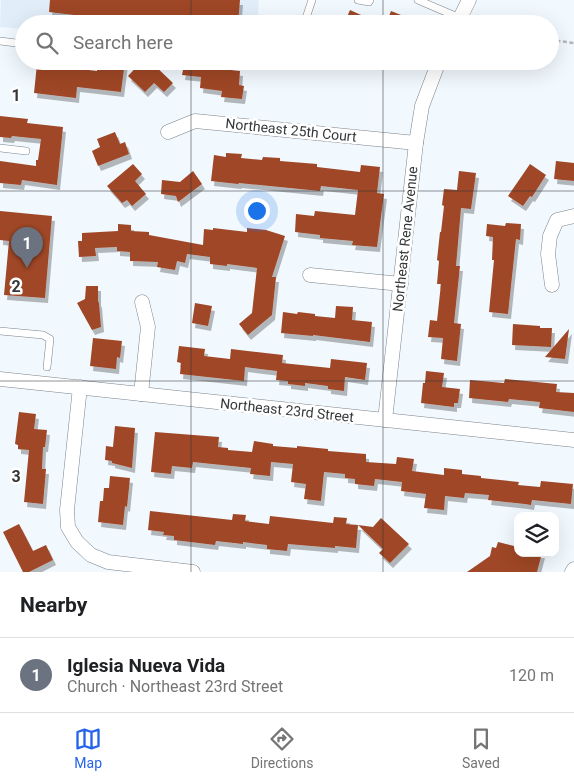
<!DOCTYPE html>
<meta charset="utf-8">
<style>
body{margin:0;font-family:Roboto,sans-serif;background:#f6f6f6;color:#202124}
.controls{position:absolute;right:15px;bottom:15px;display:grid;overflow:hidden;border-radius:10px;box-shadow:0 5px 20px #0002}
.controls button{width:45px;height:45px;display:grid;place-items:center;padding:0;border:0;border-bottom:1px solid #e0e0e0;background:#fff;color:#202124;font:25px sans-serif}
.you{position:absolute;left:256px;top:210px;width:18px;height:18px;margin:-12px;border:4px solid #fff;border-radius:50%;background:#1a73e8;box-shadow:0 0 0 8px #1a73e833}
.badge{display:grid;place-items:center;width:32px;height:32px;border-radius:50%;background:#2563eb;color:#fff;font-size:16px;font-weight:700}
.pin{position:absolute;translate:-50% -41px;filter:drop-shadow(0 1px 2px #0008)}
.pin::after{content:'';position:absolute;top:26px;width:18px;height:15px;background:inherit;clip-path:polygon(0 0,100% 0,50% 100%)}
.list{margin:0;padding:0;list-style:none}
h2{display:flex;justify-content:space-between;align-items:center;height:65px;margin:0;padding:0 20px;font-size:21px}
h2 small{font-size:16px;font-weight:400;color:#757577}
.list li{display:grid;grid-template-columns:32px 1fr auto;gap:15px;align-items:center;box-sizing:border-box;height:75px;padding:0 20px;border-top:1px solid #e0e0e0}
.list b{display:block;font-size:19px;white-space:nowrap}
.list p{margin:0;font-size:16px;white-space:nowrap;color:#757577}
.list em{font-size:16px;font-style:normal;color:#757577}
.icon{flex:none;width:28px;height:28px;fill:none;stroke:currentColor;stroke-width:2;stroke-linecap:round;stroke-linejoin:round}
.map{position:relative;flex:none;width:574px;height:572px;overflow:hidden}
.search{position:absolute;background:#fff;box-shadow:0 5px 20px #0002;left:15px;right:15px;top:15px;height:55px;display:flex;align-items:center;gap:12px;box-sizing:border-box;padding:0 18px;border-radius:28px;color:#757577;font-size:19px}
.sheet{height:140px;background:#fff}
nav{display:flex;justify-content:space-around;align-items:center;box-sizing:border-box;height:70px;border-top:1px solid #e0e0e0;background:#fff;font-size:14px;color:#757577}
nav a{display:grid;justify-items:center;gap:2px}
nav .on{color:#2563eb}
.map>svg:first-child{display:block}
</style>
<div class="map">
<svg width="574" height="572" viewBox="0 0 574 572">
<defs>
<filter id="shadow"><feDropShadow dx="3" dy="5" stdDeviation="0" flood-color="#0004"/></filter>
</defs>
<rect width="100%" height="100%" fill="#f1f8fe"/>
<polygon fill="#e1eefa" points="1,0 259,0 257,24 24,24 24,29 0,27"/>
<g fill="#9f4726" filter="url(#shadow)">
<polygon points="50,0 240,0 238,24 150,24 49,12"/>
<polygon points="350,10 381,24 344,24"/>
<polygon points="391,11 421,23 421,24 386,24"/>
<polygon points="98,61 125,61 121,92 77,87 76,98 34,93 37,64 97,71"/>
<polygon points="142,61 150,61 173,83 164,92 154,83 145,92 128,76"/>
<polygon points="184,65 240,71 239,85 244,86 242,99 221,97 222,91 200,88 201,77 182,75"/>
<polygon points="0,116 28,119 27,123 63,127 57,185 22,180 21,185 0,183 0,161 36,166 36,160 38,160 41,139 12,136 11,138 0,137"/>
<polygon points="115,132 120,144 125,142 129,154 98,166 92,151 100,147 97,139"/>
<polygon points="226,153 242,154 241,158 262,160 263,157 280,158 280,161 317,164 317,167 360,172 361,165 380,167 377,193 384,194 377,247 352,245 353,241 320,238 320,235 295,232 296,214 314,216 315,211 355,215 358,190 321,186 320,191 239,183 238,184 211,181 214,155 226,157"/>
<polygon points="556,161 574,163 574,181 554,179"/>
<polygon points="133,164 142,174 135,181 146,194 132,206 127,200 122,203 107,186"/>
<polygon points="530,164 546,175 532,197 530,196 523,206 508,196"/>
<polygon points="193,171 202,184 178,202 176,196 161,194 162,180 180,182"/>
<polygon points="459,171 476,173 471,209 461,208 456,266 460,266 454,323 461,324 457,361 441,359 443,338 428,337 430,320 437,321 441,284 437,284 439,261 437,260 440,232 441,232 444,206 442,205 444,189 457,190"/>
<polygon points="0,211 52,216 45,298 4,295 9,241 0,240"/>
<polygon points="506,223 521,224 520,240 516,239 508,314 489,312 494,260 492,260 493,237 486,236 487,224 505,226"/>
<polygon points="118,224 131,225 131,231 149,232 149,235 203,245 204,229 213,230 213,228 247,232 247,228 266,230 285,236 272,277 276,277 272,315 248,335 239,324 252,313 257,268 227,264 227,266 210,264 210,257 187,254 185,263 177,261 175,270 157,267 158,262 130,261 130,252 117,251 117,247 95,248 96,256 79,257 78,241 82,241 82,233 118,231"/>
<polygon points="86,286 98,286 98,301 99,303 101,327 92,330 77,303 85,299"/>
<polygon points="195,303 212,306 208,326 192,323"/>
<polygon points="336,306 353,307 352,320 372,322 370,342 313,335 313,336 281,333 283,312 297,314 298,312 315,314 315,316 335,318"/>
<polygon points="513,324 540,326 540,328 552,328 551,347 512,345"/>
<polygon points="569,329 565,359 545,357"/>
<polygon points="93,338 122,341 120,358 117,357 116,369 90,366"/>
<polygon points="179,346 205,349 204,356 230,359 231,349 283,355 282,363 330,368 331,359 367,363 365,380 345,377 344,391 328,389 328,386 305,383 305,386 288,384 288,381 276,380 277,371 245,367 244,381 180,374 181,363 177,362"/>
<polygon points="426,371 444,373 442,387 460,389 458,403 454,403 454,407 421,403 423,383 425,383"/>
<polygon points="505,379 557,384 556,392 574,393 574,412 539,408 540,402 509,399 508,402 469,398 470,380 504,383"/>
<polygon points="19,412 36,414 34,429 47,430 45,447 43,447 42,469 46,469 43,504 24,502 29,450 18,449 18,445 15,444"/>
<polygon points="115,426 135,428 132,468 112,463 112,461 105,460 106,446 113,447"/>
<polygon points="155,432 219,437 218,447 228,448 228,450 252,452 254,441 273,444 273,446 297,448 297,446 328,449 328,451 366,454 366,462 396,464 397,457 414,459 412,471 444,475 444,468 462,470 462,474 481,476 481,478 519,482 518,485 540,487 541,481 573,484 571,504 532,500 531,505 525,504 488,500 489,495 465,493 464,498 445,496 444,510 424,508 426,494 401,491 402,482 375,479 374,486 355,484 355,479 345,478 345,474 324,472 321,501 304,499 306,484 291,482 293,464 271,462 270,476 250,474 251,468 193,462 192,468 172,466 171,474 151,472"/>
<polygon points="110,476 130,478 127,507 125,506 123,525 98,522 100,501 103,501 104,488 109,488"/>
<polygon points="150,511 232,520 233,514 246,515 245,521 269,524 270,516 333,523 334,517 347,518 346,524 358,525 356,548 335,546 335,548 288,544 287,551 267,549 267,545 243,542 243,544 216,541 215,545 174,540 174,536 163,535 164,532 148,530"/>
<polygon points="381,518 409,544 390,563 379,553 383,549 358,525 373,527"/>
<polygon points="19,524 33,551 46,545 53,560 29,572 23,572 3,532"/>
<polygon points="498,542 518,547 518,553 542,553 537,572 467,572 490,556 492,547 496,548"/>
</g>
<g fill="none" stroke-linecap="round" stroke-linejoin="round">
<g stroke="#7d8389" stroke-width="8">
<g id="lane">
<polyline points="358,0 369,2 370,0"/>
<polyline points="418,0 460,18"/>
<polyline points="304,24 312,0"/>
<polyline points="0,41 24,44"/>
<polyline points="0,148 26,151"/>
<polyline points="0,331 43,335 50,339 47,367"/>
</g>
</g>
<g stroke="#7d8389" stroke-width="15">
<g id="street">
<polyline points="457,24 469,0"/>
<polyline points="168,132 195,121 416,143"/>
<polyline points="310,275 401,284"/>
<polyline points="552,285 548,254 550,236 557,220 574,216"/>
<polyline points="0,379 574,440"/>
<polyline points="80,387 67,510 68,527 77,542 91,555 108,562 193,572"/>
<polyline points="141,394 148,327 142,302"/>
<polyline points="385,420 416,143 422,106 439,61"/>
<polyline points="572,572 574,569"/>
</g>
</g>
<polyline stroke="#b2b7bc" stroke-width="2.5" stroke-dasharray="4 2.5" stroke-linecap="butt" points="550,40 574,43"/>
<use href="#lane" stroke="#fff" stroke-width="7"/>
<use href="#street" stroke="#fff" stroke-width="14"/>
</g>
<path fill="none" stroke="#35383a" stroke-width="1" stroke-opacity="0.55" d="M191,0V24M383,0V24M191,61V572M383,61V572M0,191H574M0,381H574"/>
<g text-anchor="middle" stroke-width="5" stroke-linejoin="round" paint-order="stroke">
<g font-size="14" fill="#35383a" stroke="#fff">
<text transform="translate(291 130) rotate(6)" y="5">Northeast 25th Court</text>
<text transform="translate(405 239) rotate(-84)" y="5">Northeast Rene Avenue</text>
<text transform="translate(287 410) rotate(6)" y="5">Northeast 23rd Street</text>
</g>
</g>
<g font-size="16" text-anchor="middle" font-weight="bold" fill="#35383a" stroke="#fff" stroke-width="5" stroke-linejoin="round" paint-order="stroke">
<text x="16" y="101">1</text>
<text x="16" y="292">2</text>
<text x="16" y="482">3</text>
</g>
</svg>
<div class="controls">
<button><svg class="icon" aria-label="layers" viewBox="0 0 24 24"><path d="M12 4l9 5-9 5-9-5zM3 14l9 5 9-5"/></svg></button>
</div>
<div class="you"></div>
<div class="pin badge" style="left:27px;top:268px;background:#6b7280">1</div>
<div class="search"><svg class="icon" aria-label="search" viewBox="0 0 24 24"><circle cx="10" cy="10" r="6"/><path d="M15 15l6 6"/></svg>Search here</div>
</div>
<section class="sheet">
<h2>Nearby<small></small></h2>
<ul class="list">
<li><span class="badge" style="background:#6b7280">1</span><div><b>Iglesia Nueva Vida</b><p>Church · Northeast 23rd Street</p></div><em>120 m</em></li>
</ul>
</section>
<nav>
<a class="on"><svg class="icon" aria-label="map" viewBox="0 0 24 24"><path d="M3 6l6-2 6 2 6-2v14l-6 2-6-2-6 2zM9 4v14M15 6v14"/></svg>Map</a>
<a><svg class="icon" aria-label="directions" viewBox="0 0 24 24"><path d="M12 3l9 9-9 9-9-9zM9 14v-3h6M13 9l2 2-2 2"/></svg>Directions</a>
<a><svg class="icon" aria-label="saved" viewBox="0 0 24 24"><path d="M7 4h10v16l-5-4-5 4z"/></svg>Saved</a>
</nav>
